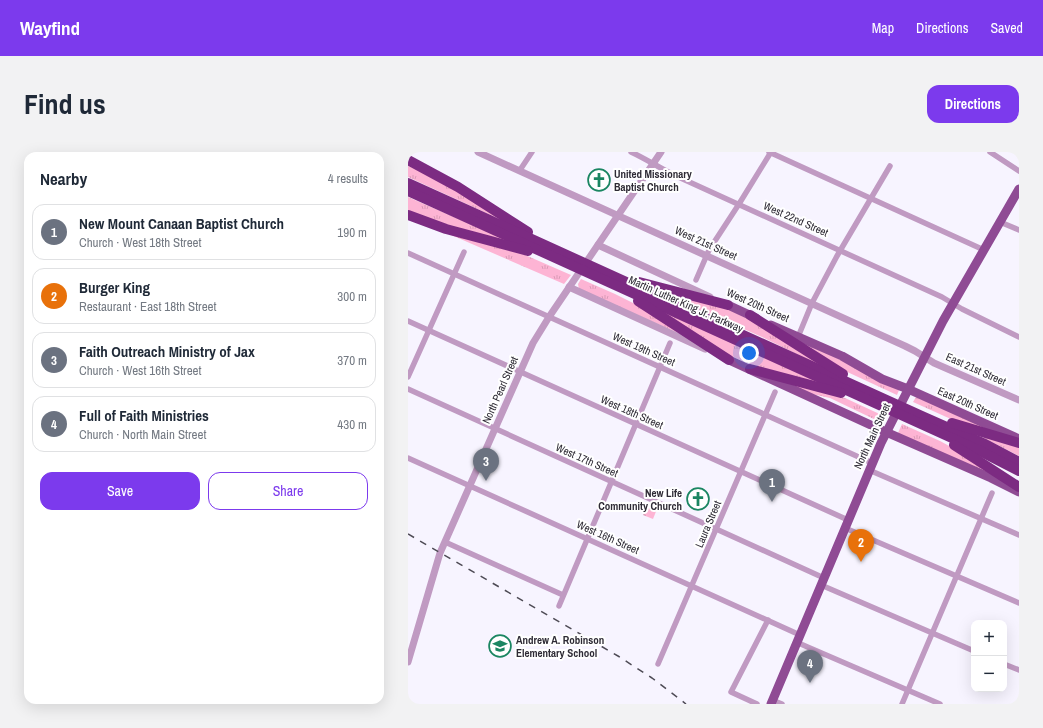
<!DOCTYPE html>
<meta charset="utf-8">
<style>
body{margin:0;font-family:"Archivo Narrow",sans-serif;background:#f2f2f3;color:#1f2937}
.controls{position:absolute;right:12px;bottom:12px;display:grid;overflow:hidden;border-radius:8px;box-shadow:0 4px 16px #0002}
.controls button{width:36px;height:36px;display:grid;place-items:center;padding:0;border:0;border-bottom:1px solid #e0e1e3;background:#fff;color:#1f2937;font:20px sans-serif}
.you{position:absolute;left:341px;top:201px;width:14px;height:14px;margin:-10px;border:3px solid #fff;border-radius:50%;background:#1a73e8;box-shadow:0 0 0 6px #1a73e833}
.badge{display:grid;place-items:center;width:26px;height:26px;border-radius:50%;background:#7c3aed;color:#fff;font-size:13px;font-weight:700}
.pin{position:absolute;translate:-50% -33px;filter:drop-shadow(0 1px 2px #0008)}
.pin::after{content:'';position:absolute;top:21px;width:14px;height:12px;background:inherit;clip-path:polygon(0 0,100% 0,50% 100%)}
.list{margin:0;padding:0;list-style:none}
h2{display:flex;justify-content:space-between;align-items:center;height:52px;margin:0;padding:0 16px;font-size:17px}
h2 small{font-size:13px;font-weight:400;color:#747a83}
.list li{display:grid;grid-template-columns:26px 1fr auto;gap:12px;align-items:center;box-sizing:border-box;height:56px;margin:0 8px 8px;padding:0 8px;border:1px solid #e0e1e3;border-radius:12px}
.list b{display:block;font-size:15px;white-space:nowrap}
.list p{margin:0;font-size:13px;white-space:nowrap;color:#747a83}
.list em{font-size:13px;font-style:normal;color:#747a83}
.actions{display:flex;gap:8px;padding:12px 16px}
.actions a{flex:1;padding:9px 0;border:1px solid #7c3aed;border-radius:12px;text-align:center;font-size:14px;color:#7c3aed}
.actions .main{background:#7c3aed;color:#fff}
.map{position:relative;flex:none;width:611px;height:552px;overflow:hidden;border-radius:12px}
header{display:flex;align-items:center;gap:24px;box-sizing:border-box;height:56px;padding:0 20px;background:#7c3aed;color:#fff}
header strong{font-size:19px}
nav{display:flex;gap:22px;margin-inline-start:auto;font-size:14px}
.intro{display:flex;align-items:center;justify-content:space-between;box-sizing:border-box;height:96px;padding:0 24px}
h1{margin:0;font-size:28px}
.button{padding:10px 18px;border-radius:12px;background:#7c3aed;color:#fff;font-size:14px;font-weight:700}
main{display:flex;gap:24px;padding:0 24px}
aside{flex:1;background:#fff;border-radius:12px;box-shadow:0 4px 16px #0002}
.map>svg:first-child{display:block}
</style>
<header>
<strong>Wayfind</strong>
<nav><a>Map</a><a>Directions</a><a>Saved</a></nav>
</header>
<div class="intro"><h1>Find us</h1><a class="button">Directions</a></div>
<main>
<aside>
<h2>Nearby<small>4 results</small></h2>
<ul class="list">
<li><span class="badge" style="background:#6b7280">1</span><div><b>New Mount Canaan Baptist Church</b><p>Church · West 18th Street</p></div><em>190 m</em></li>
<li><span class="badge" style="background:#e8710a">2</span><div><b>Burger King</b><p>Restaurant · East 18th Street</p></div><em>300 m</em></li>
<li><span class="badge" style="background:#6b7280">3</span><div><b>Faith Outreach Ministry of Jax</b><p>Church · West 16th Street</p></div><em>370 m</em></li>
<li><span class="badge" style="background:#6b7280">4</span><div><b>Full of Faith Ministries</b><p>Church · North Main Street</p></div><em>430 m</em></li>
</ul>
<div class="actions"><a class="main">Save</a><a>Share</a></div>
</aside>
<div class="map">
<svg width="611" height="552" viewBox="0 0 611 552">
<defs>
<pattern id="grass-tufts" width="24" height="20" patternUnits="userSpaceOnUse"><rect width="24" height="20" fill="#fdb4d4"/><path d="M3 7l-1-3M5 7V3M7 7l1-3M15 17l-1-3M17 17v-4M19 17l1-3" fill="none" stroke="#d99bb7"/></pattern>
<pattern id="cemetery-stones" width="16" height="16" patternUnits="userSpaceOnUse"><rect width="16" height="16" fill="#fdb4d4"/><path d="M2 7V4a2 2 0 0 1 4 0v3zM10 15v-3a2 2 0 0 1 4 0v3z" fill="#d99bb7"/></pattern>
</defs>
<rect width="100%" height="100%" fill="#f7f4ff"/>
<g fill="url(#grass-tufts)">
<polygon points="0,14 17,20 102,72 0,25"/>
<polygon points="0,45 115,95 61,81 0,60"/>
<polygon points="41,82 108,99 163,123 156,132"/>
<polygon points="173,127 207,142 239,158 288,189 171,137 170,132"/>
<polygon points="245,137 320,157 346,168 423,219 354,185"/>
<polygon points="249,157 427,237 339,211 314,200"/>
<polygon points="384,183 491,238 489,243 435,218"/>
<polygon points="364,225 437,246 478,265 476,268 470,269 422,246 404,242"/>
<polygon points="508,245 604,286 545,268 505,250"/>
<polygon points="494,272 532,289 556,302 611,337 490,281"/>
<polygon points="570,283 611,295 611,304"/>
</g>
<polygon fill="url(#cemetery-stones)" points="240,353 249,357 245,367 235,363"/>
<g fill="none" stroke-linecap="round" stroke-linejoin="round">
<g stroke="#c09ac2" stroke-width="5.5">
<path d="M223,0C238,7 252,16 266,23L534,145L554,157L611,185"/>
<polyline points="361,0 576,98"/>
<polyline points="582,0 611,19"/>
<polyline points="112,18 124,0"/>
<polyline points="592,70 611,78"/>
<polyline points="0,101 464,311"/>
<polyline points="288,128 301,98 331,52 363,0"/>
<polyline points="0,169 440,368"/>
<polyline points="390,185 404,151 429,104 482,14"/>
<polyline points="0,225 56,100"/>
<polyline points="0,237 416,426"/>
<polyline points="0,306 392,483"/>
<polyline points="461,318 611,383"/>
<polyline points="437,376 611,451"/>
<polyline points="37,390 155,443"/>
<polyline points="413,433 566,499"/>
<polyline points="151,454 262,191"/>
<polyline points="388,490 532,552"/>
<polyline points="250,512 367,240"/>
<polyline points="596,512 611,518"/>
<polyline points="364,548 374,552"/>
<polyline points="349,552 323,540 360,468"/>
<polyline points="494,552 584,341"/>
</g>
<g stroke="#c09ac2" stroke-width="7">
<polyline points="70,0 497,194 507,199 526,211 611,248"/>
<polyline points="190,93 302,145"/>
<polyline points="161,135 297,197"/>
<polyline points="0,510 32,401 125,191 141,165 253,0"/>
</g>
<g stroke="#8f4b94" stroke-width="9">
<polyline points="320,153 348,166"/>
<polyline points="363,173 434,204 474,227 500,237 611,287"/>
<polyline points="321,208 478,280 583,326 611,340"/>
<polyline points="363,552 473,291 535,169 611,37"/>
</g>
<g stroke="#7c2b82" stroke-width="10">
<polyline points="0,8 50,35 120,80"/>
<polyline points="0,31 514,264 575,291 611,310"/>
<polyline points="0,39 568,297 611,319"/>
<polyline points="0,63 38,77 120,99"/>
<polyline points="231,130 320,153"/>
<polyline points="230,149 321,208"/>
<polyline points="342,163 435,222"/>
<polyline points="342,217 433,241"/>
<polyline points="544,271 611,291"/>
<polyline points="546,293 611,335"/>
</g>
<polyline stroke="#4e4b55" stroke-width="1.5" stroke-dasharray="7 7" stroke-linecap="butt" points="0,382 210,504 244,526 278,552"/>
</g>
<defs>
<g id="church-ring" transform="scale(1.15)"><circle r="9.5" fill="#fff" stroke="#1b8662" stroke-width="1.5"/><path d="M-1.2-6h2.4v3.5h3.3v2.4h-3.3V6h-2.4V-.1h-3.3v-2.4h3.3Z" fill="#1b8662"/></g>
<g id="school-ring" transform="scale(1.15)"><circle r="9.5" fill="#fff" stroke="#1b8662" stroke-width="1.5"/><path d="M0-5L7-2L0 1L-7-2ZM-4 1L0 2.5L4 1V4Q0 6-4 4Z" fill="#1b8662"/></g>
</defs>
<g fill-rule="evenodd">
<use href="#church-ring" x="191" y="28"/>
<use href="#church-ring" x="290" y="347"/>
<use href="#school-ring" x="92" y="494"/>
</g>
<g text-anchor="middle" stroke-width="4" stroke-linejoin="round" paint-order="stroke">
<g font-size="11" font-weight="bold" fill="#2e2b35" stroke="#fff" text-anchor="start">
<text x="206" y="26">United Missionary<tspan x="206" dy="13">Baptist Church</tspan></text>
<text x="274" y="345" text-anchor="end">New Life<tspan x="274" dy="13">Community Church</tspan></text>
<text x="108" y="492">Andrew A. Robinson<tspan x="108" dy="13">Elementary School</tspan></text>
</g>
<g font-size="11" fill="#2e2b35" stroke="#fff">
<text transform="translate(388 67) rotate(24)" y="4">West 22nd Street</text>
<text transform="translate(298 91) rotate(24)" y="4">West 21st Street</text>
<text transform="translate(278 152) rotate(24)" y="4">Martin Luther King Jr. Parkway</text>
<text transform="translate(350 153) rotate(24)" y="4">West 20th Street</text>
<text transform="translate(236 197) rotate(24)" y="4">West 19th Street</text>
<text transform="translate(568 217) rotate(24)" y="4">East 21st Street</text>
<text transform="translate(92 238) rotate(-66)" y="4">North Pearl Street</text>
<text transform="translate(560 251) rotate(24)" y="4">East 20th Street</text>
<text transform="translate(224 260) rotate(24)" y="4">West 18th Street</text>
<text transform="translate(464 284) rotate(-65)" y="4">North Main Street</text>
<text transform="translate(179 308) rotate(24)" y="4">West 17th Street</text>
<text transform="translate(300 372) rotate(-67)" y="4">Laura Street</text>
<text transform="translate(200 385) rotate(24)" y="4">West 16th Street</text>
</g>
</g>
</svg>
<div class="controls">
<button>+</button>
<button>−</button>
</div>
<div class="you"></div>
<div class="pin badge" style="left:364px;top:350px;background:#6b7280">1</div>
<div class="pin badge" style="left:453px;top:410px;background:#e8710a">2</div>
<div class="pin badge" style="left:78px;top:329px;background:#6b7280">3</div>
<div class="pin badge" style="left:402px;top:531px;background:#6b7280">4</div>
</div>
</main>
